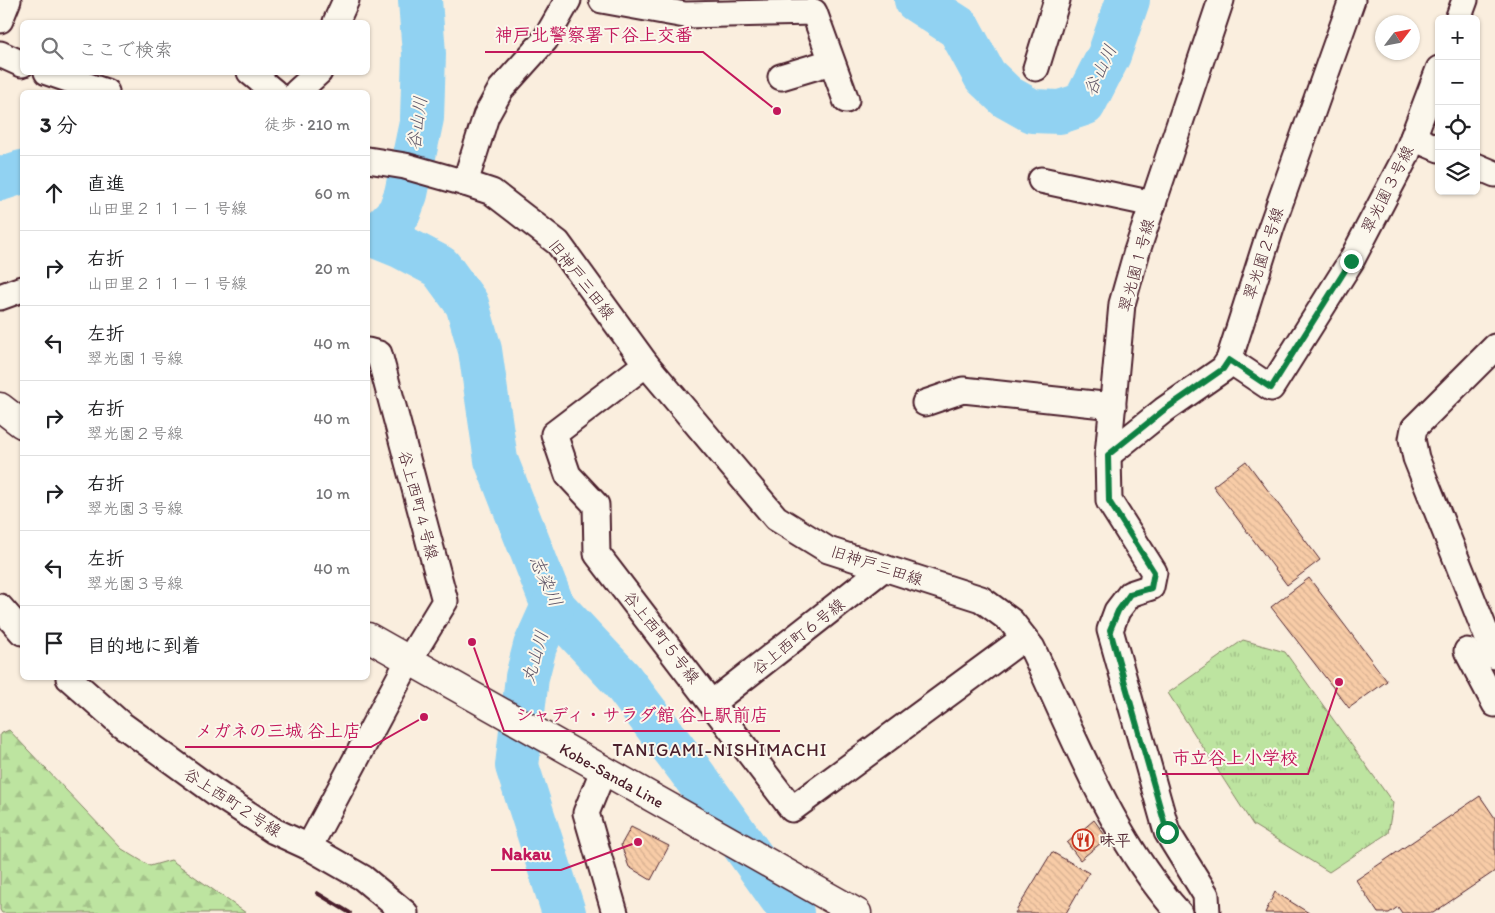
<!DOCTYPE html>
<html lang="ja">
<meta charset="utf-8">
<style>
body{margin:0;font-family:Itim,"Klee One",sans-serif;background:#f6f6f6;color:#202124}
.controls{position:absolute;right:15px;top:15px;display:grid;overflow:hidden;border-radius:8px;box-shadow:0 1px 4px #0004}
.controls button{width:45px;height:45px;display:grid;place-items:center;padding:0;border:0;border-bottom:1px solid #e0e0e0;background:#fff;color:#202124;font:25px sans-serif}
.compass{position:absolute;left:1375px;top:15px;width:45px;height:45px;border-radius:50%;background:#fff;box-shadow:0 1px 4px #0004;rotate:58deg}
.stop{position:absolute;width:15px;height:15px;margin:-11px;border:4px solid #0b8043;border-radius:50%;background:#fff}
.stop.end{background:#0b8043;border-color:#fff;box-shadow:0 1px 5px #0008}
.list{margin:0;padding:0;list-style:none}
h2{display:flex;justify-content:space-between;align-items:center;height:65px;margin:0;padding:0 20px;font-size:21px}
h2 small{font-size:16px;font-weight:400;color:#757577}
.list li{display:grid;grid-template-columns:32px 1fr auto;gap:15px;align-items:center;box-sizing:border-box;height:75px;padding:0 20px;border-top:1px solid #e0e0e0}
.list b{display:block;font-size:19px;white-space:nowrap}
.list p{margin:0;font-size:16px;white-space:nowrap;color:#757577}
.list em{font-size:16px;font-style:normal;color:#757577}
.icon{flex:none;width:28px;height:28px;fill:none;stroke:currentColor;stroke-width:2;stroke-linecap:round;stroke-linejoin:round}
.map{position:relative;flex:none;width:1495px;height:913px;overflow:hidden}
.search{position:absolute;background:#fff;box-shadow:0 1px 4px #0004;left:20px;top:20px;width:350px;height:55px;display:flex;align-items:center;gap:12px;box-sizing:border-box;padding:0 18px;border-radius:8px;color:#757577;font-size:19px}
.panel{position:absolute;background:#fff;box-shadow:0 1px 4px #0004;left:20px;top:90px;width:350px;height:590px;border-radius:8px}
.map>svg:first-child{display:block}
</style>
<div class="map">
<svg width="1495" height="913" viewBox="0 0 1495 913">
<defs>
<pattern id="forest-firs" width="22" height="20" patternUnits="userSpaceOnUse" patternTransform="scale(1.25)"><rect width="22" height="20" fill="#bde4a0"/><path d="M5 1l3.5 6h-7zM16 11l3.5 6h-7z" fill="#a4c38a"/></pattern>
<pattern id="park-tufts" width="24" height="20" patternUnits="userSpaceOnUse" patternTransform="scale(1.25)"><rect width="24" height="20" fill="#bde4a0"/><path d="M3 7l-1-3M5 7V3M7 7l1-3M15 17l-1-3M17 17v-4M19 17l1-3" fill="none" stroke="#a4c38a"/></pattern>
<pattern id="building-back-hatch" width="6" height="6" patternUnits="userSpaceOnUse" patternTransform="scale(1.25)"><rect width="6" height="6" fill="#f8cca7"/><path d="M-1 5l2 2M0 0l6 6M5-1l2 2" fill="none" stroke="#d6af90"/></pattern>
</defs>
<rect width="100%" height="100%" fill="#faeede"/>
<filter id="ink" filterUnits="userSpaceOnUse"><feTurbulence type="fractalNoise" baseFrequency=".02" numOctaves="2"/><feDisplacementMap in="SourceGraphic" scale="10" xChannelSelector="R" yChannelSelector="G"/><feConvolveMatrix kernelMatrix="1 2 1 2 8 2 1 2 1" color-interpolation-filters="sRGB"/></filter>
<g filter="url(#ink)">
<polygon fill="url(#forest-firs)" stroke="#848266" points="9,730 122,849 150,866 171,860 246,913 2,913 0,910 0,734"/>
<polygon fill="url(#park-tufts)" stroke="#848266" points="1243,640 1285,652 1393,803 1388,833 1329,872 1253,825 1168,693"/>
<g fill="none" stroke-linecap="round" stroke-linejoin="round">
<g stroke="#91d2f2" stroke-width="44">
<polyline points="916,0 959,28 985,76 1007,97 1032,111 1060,112 1084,104 1109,55 1128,0"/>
<polyline points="0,179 22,172"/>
<polyline points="368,233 400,246 440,267 467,304 480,350 496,460 553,606 621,679 690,770 792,913"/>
<polyline points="377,235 399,213 406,194 422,118 424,54 420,0"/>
<polyline points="553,606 535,646 527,677 517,766 564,913"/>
</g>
</g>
<g fill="url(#building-back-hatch)" stroke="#4a1f2b">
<polygon points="1246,461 1320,560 1287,585 1213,486"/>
<polygon points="1309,578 1387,681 1349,708 1271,607"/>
<polygon points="1480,796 1495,818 1495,871 1433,913 1402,913 1398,907 1389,913 1378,913 1356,880"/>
<polygon points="1094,820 1107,838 1080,860 1067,843"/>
<polygon points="631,827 669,846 651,880 629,867 621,845"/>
<polygon points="1052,852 1089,873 1066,913 1015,913"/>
<polygon points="1275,892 1309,913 1265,913"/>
</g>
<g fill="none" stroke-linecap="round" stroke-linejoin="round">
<g stroke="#4a1f2b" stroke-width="29">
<g id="minor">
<polyline points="602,0 685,15 814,12 846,100"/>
<polyline points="1458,19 1465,0"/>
<polyline points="0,20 8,0"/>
<polyline points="336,22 346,0"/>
<polyline points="0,54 22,64"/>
<polyline points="1036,68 1057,0"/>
<polyline points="47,72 106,92"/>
<polyline points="250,72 274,92"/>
<polyline points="781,77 831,62"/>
<polyline points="297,92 319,72"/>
<polyline points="1413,138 1439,149"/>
<path d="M368,160L405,166L465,183L492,192L558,243L646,364L776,518L828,550L981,599L1011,621L1032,648C1075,738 1112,839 1179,913"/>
<polyline points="1476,166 1495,174"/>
<polyline points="1041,180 1153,204"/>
<polyline points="465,183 486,116 501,89 545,40 568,0"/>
<polyline points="0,297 22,289"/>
<polyline points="1495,347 1414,428 1412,439 1416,458 1495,656"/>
<polyline points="1229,360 1271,388 1351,261 1406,156 1439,69"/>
<polyline points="646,364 554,434 568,475 596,505 597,554 792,809 1024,638"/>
<polyline points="925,403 963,390 1113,406"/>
<polyline points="1108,455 1164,410 1223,369 1229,360 1271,228 1352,0"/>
<polyline points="0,607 22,632"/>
<polyline points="1467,651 1495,704"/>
<polyline points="69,678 121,724 216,793 274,831 309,847 363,878 405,913"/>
<polyline points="712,703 884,568"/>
<polyline points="603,771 586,813 615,913"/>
<polyline points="309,847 409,660 445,601 379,354 368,351"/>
<polyline points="1207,913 1206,895 1167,832 1110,630 1117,611 1130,594 1151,587 1154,572 1109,501 1108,455 1122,304 1137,251 1221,0"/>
</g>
</g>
<g stroke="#4a1f2b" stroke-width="31">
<g id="major">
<polyline points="0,407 22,424"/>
<polyline points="368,637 857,913"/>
</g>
</g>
<use href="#minor" stroke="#fbf7ec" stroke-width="25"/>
<use href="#major" stroke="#fbf7ec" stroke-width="28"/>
<polyline stroke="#4a1f2b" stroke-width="4" points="317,893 350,913"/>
</g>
</g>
<g fill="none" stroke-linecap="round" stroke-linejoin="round" filter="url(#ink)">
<polyline stroke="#0b8043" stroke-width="6" points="1167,832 1110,630 1118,611 1130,594 1151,588 1154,572 1109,501 1108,455 1164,410 1223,369 1229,360 1271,388 1351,261"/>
</g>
<defs>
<g id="restaurant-ring" transform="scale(1.125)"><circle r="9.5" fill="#fbf7ec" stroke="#c8321e" stroke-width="1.5"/><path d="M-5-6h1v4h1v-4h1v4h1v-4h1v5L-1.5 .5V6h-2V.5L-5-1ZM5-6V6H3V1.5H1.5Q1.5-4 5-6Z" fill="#c8321e"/></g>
</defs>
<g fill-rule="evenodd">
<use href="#restaurant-ring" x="1083" y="840"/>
</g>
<g text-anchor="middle" stroke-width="4" stroke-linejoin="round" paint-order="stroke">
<g font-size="16" fill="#4a1f2b" stroke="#fbf7ec">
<text transform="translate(1387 189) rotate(-63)" y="6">翠光園３号線</text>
<text transform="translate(1263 253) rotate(-72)" y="6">翠光園２号線</text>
<text transform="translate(1136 265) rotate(-75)" y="6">翠光園１号線</text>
<text transform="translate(582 279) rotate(52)" y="6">旧神戸三田線</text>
<text transform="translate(419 505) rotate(75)" y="6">谷上西町４号線</text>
<text transform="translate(877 565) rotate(18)" y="6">旧神戸三田線</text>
<text transform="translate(798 636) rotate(-38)" y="6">谷上西町６号線</text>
<text transform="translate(662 637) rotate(52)" y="6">谷上西町５号線</text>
<text transform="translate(612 775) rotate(29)" y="6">Kobe-Sanda Line</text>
<text transform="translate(233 802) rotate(33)" y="6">谷上西町２号線</text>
</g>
<g font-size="16" font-weight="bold" fill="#4a1f2b" stroke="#fbf7ec" text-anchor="start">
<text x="1099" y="846">味平</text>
</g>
<g font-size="18" font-style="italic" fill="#5f5567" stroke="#fbf7ec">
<text transform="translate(1100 70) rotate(-65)" y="6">谷山川</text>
<text transform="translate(417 123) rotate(-82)" y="6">谷山川</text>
<text transform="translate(546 581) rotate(66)" y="6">志染川</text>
<text transform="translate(535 657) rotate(-74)" y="6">丸山川</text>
</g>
<g font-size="18" letter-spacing="1" fill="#4a1f2b" stroke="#fbf7ec">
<text x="720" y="756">TANIGAMI-NISHIMACHI</text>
</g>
</g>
<path fill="none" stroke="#c2185b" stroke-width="2" d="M777 111L703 52H485M472 642L504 731H780M424 717L371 747H185M1339 682L1308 774H1162M638 842L561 870H491"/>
<g fill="#c2185b" stroke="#fbf7ec" stroke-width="2">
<circle cx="777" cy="111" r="5"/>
<circle cx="472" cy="642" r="5"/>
<circle cx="424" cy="717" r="5"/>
<circle cx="1339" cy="682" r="5"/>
<circle cx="638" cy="842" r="5"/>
</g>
<g font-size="18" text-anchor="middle" font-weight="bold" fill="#c2185b" stroke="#fbf7ec" stroke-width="4" stroke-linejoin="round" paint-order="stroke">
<text x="594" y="41">神戸北警察署下谷上交番</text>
<text x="642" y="721">シャディ・サラダ館 谷上駅前店</text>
<text x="278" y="737">メガネの三城 谷上店</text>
<text x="1235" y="764">市立谷上小学校</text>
<text x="526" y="860">Nakau</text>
</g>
</svg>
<div class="controls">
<button>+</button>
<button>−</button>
<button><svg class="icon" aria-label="locate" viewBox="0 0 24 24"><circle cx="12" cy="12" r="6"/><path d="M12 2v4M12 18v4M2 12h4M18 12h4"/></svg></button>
<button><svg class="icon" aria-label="layers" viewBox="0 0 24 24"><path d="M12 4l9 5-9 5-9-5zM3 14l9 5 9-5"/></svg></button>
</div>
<svg class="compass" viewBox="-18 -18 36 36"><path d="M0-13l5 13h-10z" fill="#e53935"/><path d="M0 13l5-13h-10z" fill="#757577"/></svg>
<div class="stop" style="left:1167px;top:832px"></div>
<div class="stop end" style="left:1351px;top:261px"></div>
<div class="search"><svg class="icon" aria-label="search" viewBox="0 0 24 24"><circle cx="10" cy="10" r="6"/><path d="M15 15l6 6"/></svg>ここで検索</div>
<section class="panel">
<h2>3 分<small>徒歩 · 210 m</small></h2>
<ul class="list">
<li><svg class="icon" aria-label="ahead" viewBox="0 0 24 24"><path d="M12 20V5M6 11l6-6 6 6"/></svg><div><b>直進</b><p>山田里２１１－１号線</p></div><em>60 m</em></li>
<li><svg class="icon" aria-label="right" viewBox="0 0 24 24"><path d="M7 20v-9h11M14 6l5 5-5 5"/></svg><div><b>右折</b><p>山田里２１１－１号線</p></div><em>20 m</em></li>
<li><svg class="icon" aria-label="left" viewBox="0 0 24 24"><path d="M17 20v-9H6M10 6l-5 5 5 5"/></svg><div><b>左折</b><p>翠光園１号線</p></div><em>40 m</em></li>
<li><svg class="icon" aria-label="right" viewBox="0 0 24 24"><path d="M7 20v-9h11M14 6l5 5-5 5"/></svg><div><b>右折</b><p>翠光園２号線</p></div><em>40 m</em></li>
<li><svg class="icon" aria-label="right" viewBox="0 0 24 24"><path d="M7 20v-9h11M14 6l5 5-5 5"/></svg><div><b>右折</b><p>翠光園３号線</p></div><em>10 m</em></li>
<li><svg class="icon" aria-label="left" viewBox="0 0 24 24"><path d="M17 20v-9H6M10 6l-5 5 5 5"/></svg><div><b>左折</b><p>翠光園３号線</p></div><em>40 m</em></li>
<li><svg class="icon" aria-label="arrive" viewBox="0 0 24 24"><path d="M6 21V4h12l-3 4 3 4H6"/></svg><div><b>目的地に到着</b></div></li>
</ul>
</section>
</div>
